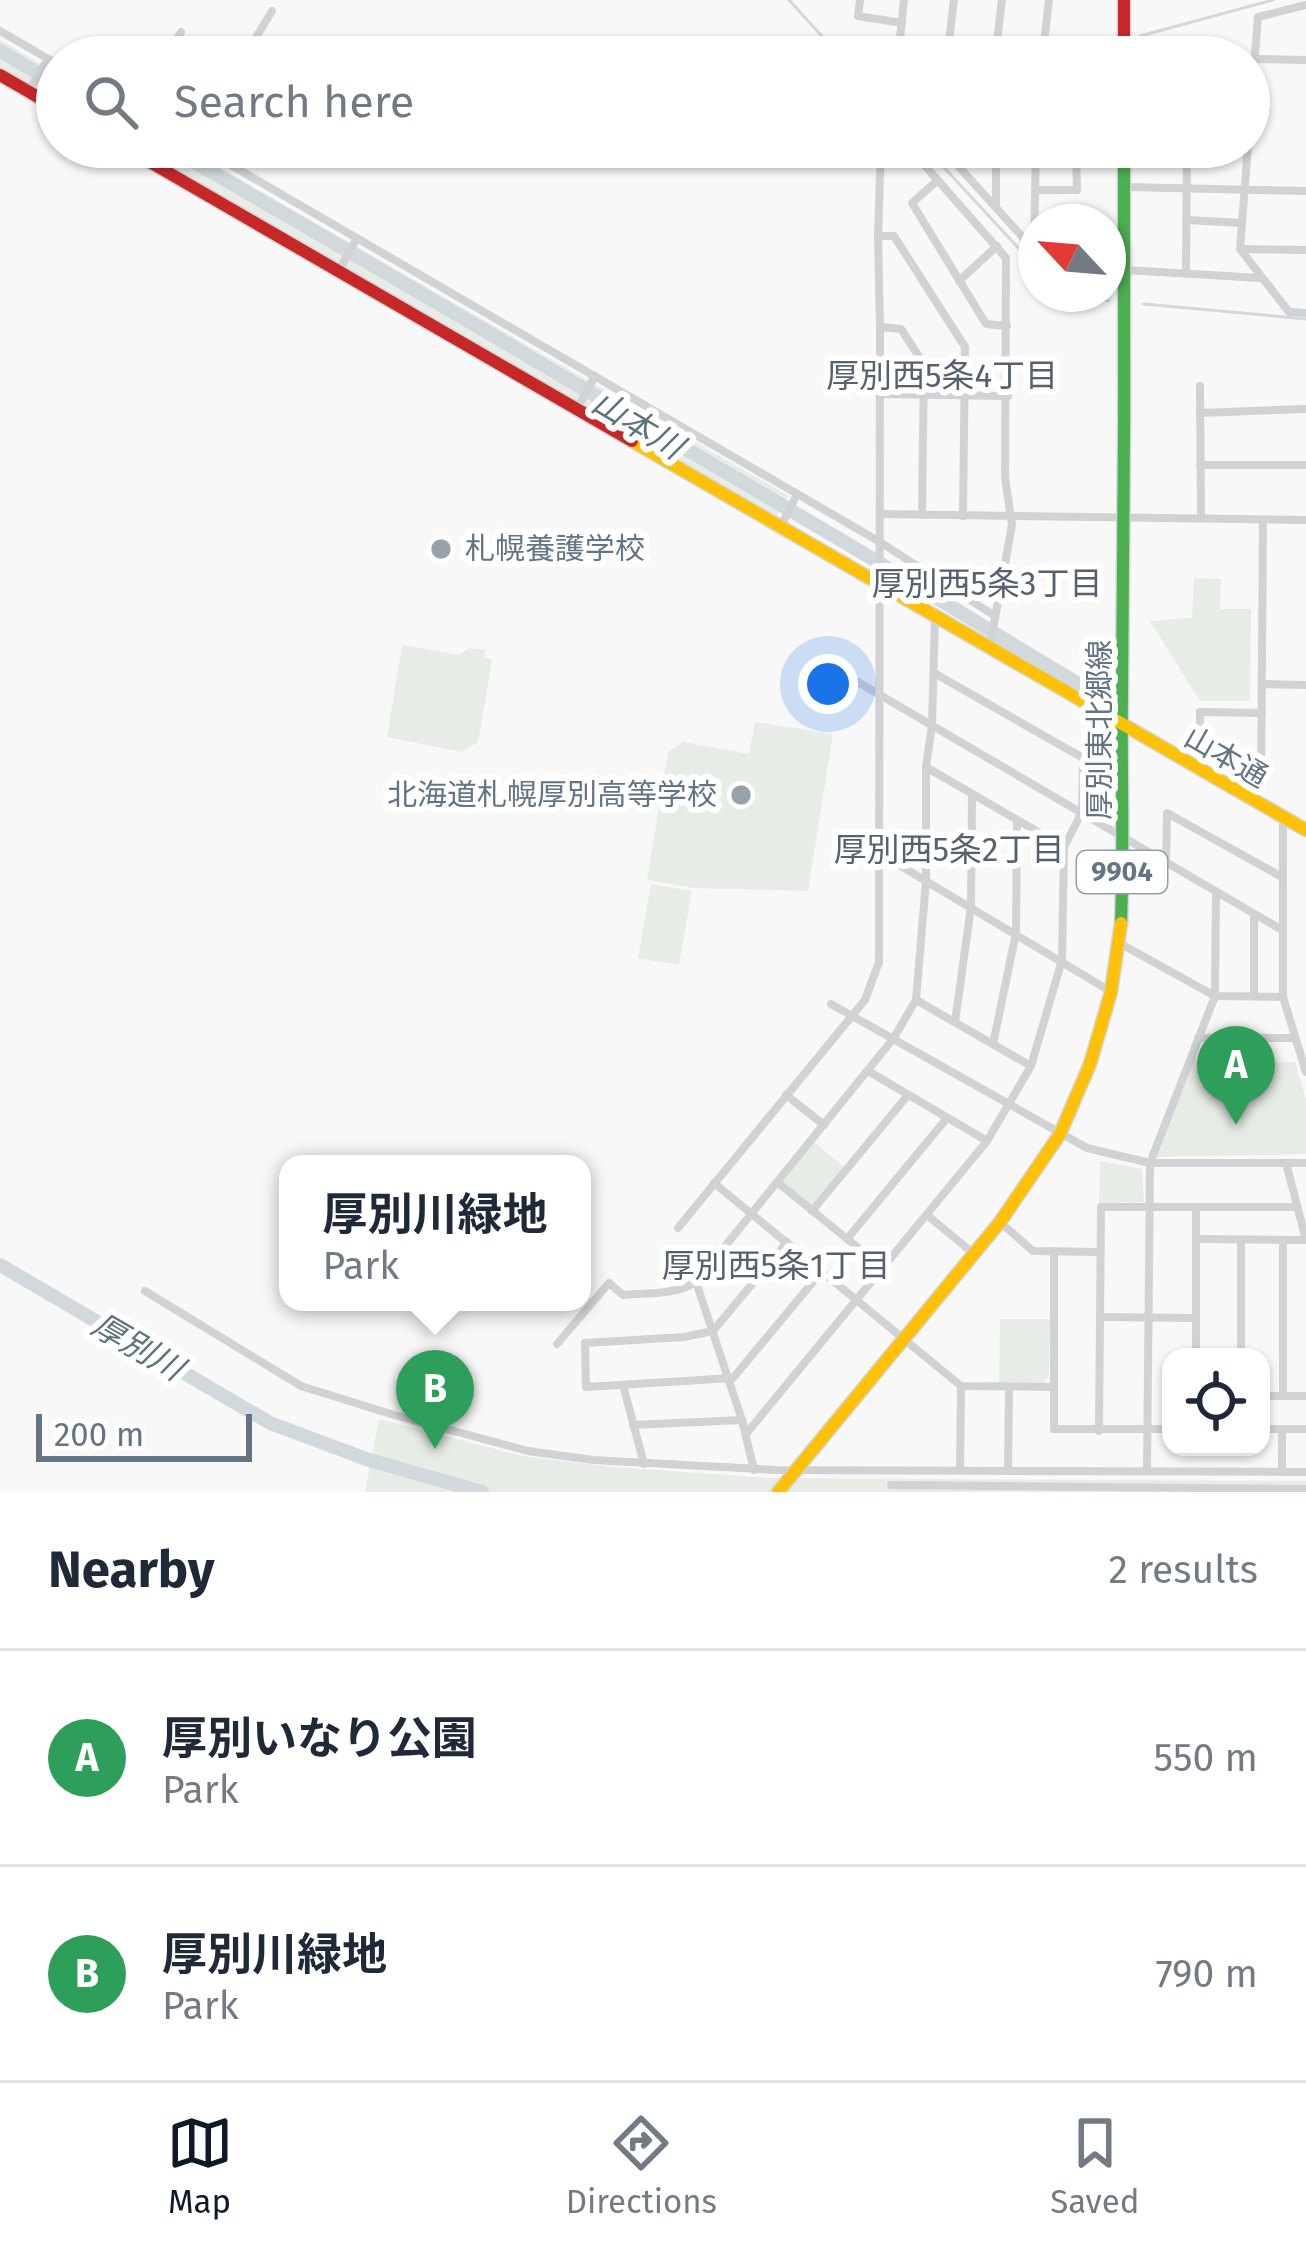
<!DOCTYPE html>
<meta charset="utf-8">
<style>
body{margin:0;font-family:"Fira Sans","Noto Sans JP",sans-serif;background:#f2f2f3;color:#1f2937}
.controls{position:absolute;right:36px;bottom:36px;display:grid;overflow:hidden;border-radius:24px;box-shadow:0 3px 9px #0004}
.controls button{width:108px;height:108px;display:grid;place-items:center;padding:0;border:0;border-bottom:3px solid #e0e1e3;background:#fff;color:#1f2937;font:60px sans-serif}
.compass{position:absolute;left:1018px;top:204px;width:108px;height:108px;border-radius:50%;background:#fff;box-shadow:0 3px 9px #0004;rotate:296deg}
.scale{position:absolute;left:36px;bottom:30px;width:216px;box-sizing:border-box;padding-left:12px;border:6px solid #637484;border-top:0;font-size:33px;line-height:42px;white-space:nowrap;color:#637484;-webkit-text-stroke:9px #fff;paint-order:stroke}
.you{position:absolute;left:828px;top:684px;width:42px;height:42px;margin:-30px;border:9px solid #fff;border-radius:50%;background:#1a73e8;box-shadow:0 0 0 18px #1a73e833}
.badge{display:grid;place-items:center;width:78px;height:78px;border-radius:50%;background:#111827;color:#fff;font-size:39px;font-weight:700}
.pin{position:absolute;translate:-50% -99px;filter:drop-shadow(0 3px 6px #0008)}
.pin::after{content:'';position:absolute;top:63px;width:42px;height:36px;background:inherit;clip-path:polygon(0 0,100% 0,50% 100%)}
.popup{position:absolute;left:279px;top:1155px;width:312px;height:156px;box-sizing:border-box;display:grid;place-content:center;border-radius:24px;background:#fff;filter:drop-shadow(0 3px 9px #0005);font-size:39px;white-space:nowrap;color:#747a83}
.popup b{font-size:45px;color:#1f2937}
.popup::after{content:'';position:absolute;left:50%;top:100%;margin-left:-24px;border:24px solid transparent;border-top-color:#fff}
.list{margin:0;padding:0;list-style:none}
h2{display:flex;justify-content:space-between;align-items:center;height:156px;margin:0;padding:0 48px;font-size:51px}
h2 small{font-size:39px;font-weight:400;color:#747a83}
.list li{display:grid;grid-template-columns:78px 1fr auto;gap:36px;align-items:center;box-sizing:border-box;height:216px;padding:0 48px;border-top:3px solid #e0e1e3}
.list b{display:block;font-size:45px;white-space:nowrap}
.list p{margin:0;font-size:39px;white-space:nowrap;color:#747a83}
.list em{font-size:39px;font-style:normal;color:#747a83}
.icon{flex:none;width:66px;height:66px;fill:none;stroke:currentColor;stroke-width:2;stroke-linecap:round;stroke-linejoin:round}
.map{position:relative;flex:none;width:1306px;height:1492px;overflow:hidden}
.search{position:absolute;background:#fff;box-shadow:0 3px 9px #0004;left:36px;right:36px;top:36px;height:132px;display:flex;align-items:center;gap:30px;box-sizing:border-box;padding:0 42px;border-radius:66px;color:#747a83;font-size:45px}
.sheet{height:588px;background:#fff}
nav{display:flex;justify-content:space-around;align-items:center;box-sizing:border-box;height:168px;border-top:3px solid #e0e1e3;background:#fff;font-size:33px;color:#747a83}
nav a{display:grid;justify-items:center;gap:6px}
nav .on{color:#111827}
.map>svg:first-child{display:block}
</style>
<div class="map">
<svg width="1306" height="1492" viewBox="0 0 1306 1492">
<rect width="100%" height="100%" fill="#f8f8f8"/>
<g fill="#e8ece6">
<polygon points="0,40 57,73 57,102 0,69"/>
<polygon points="135,147 184,147 789,496 777,516"/>
<polygon points="1194,578 1221,579 1220,609 1251,609 1250,701 1200,701 1150,621 1192,618"/>
<polygon points="402,645 459,655 469,648 485,650 484,657 492,660 478,742 462,752 387,737"/>
<polygon points="755,722 833,734 808,891 694,888 647,880 668,752 683,742 749,754"/>
<polygon points="651,884 692,891 679,965 638,958"/>
<polygon points="1193,1060 1295,1062 1306,1099 1306,1154 1158,1157 1155,1152"/>
<polygon points="814,1142 844,1167 810,1206 781,1182"/>
<polygon points="1100,1161 1142,1169 1144,1202 1099,1203"/>
<polygon points="1000,1319 1050,1319 1049,1375 1044,1383 999,1383"/>
<polygon points="379,1419 523,1456 603,1466 766,1478 1306,1481 1306,1492 365,1492"/>
</g>
<g fill="none" stroke-linecap="round" stroke-linejoin="round">
<g stroke="#d2d9dd" stroke-width="3">
<polyline points="789,0 841,57"/>
<polyline points="1140,36 1273,0"/>
<polyline points="1066,57 1109,44"/>
<polyline points="925,147 1036,267"/>
<polyline points="1081,294 1109,301"/>
<polyline points="1144,304 1306,319"/>
</g>
<g stroke="#d2d9dd" stroke-width="14">
<polyline points="0,51 57,84"/>
<path d="M168,147C397,278 624,412 851,546C937,597 1021,651 1108,701"/>
<polyline points="0,1265 270,1423 369,1460 482,1492"/>
</g>
<g stroke="#d3d5d7" stroke-width="15">
<path id="fast" d="M1121,923C1124,847 1121,771 1122,695C1124,512 1125,330 1124,147"/>
</g>
<g stroke="#d3d5d7" stroke-width="15">
<g id="slow">
<polyline points="632,441 1306,830"/>
<polyline points="778,1492 1000,1222 1060,1134 1090,1064 1111,992 1121,923"/>
</g>
</g>
<g stroke="#d3d5d7" stroke-width="15">
<g id="jam">
<polyline points="1124,0 1124,57"/>
<polyline points="0,75 57,108"/>
<polyline points="124,147 632,441"/>
</g>
</g>
<g stroke="#d1d2d3" stroke-width="8">
<polyline points="860,0 858,16 902,23"/>
<polyline points="1306,5 1258,17 1240,249 1289,312 1306,313"/>
<polyline points="0,31 57,64"/>
<polyline points="167,57 181,32"/>
<polyline points="244,57 272,11"/>
<polyline points="898,57 904,0"/>
<polyline points="947,57 954,0"/>
<polyline points="995,57 1002,0"/>
<polyline points="1025,57 1043,52 1049,0"/>
<polyline points="1254,59 1306,60"/>
<polyline points="28,91 48,59"/>
<polyline points="200,147 880,542 995,616"/>
<polyline points="892,147 920,160 1006,258 1005,477 1012,525 991,640 992,648"/>
<polyline points="941,147 1036,252"/>
<polyline points="960,147 960,168"/>
<polyline points="168,173 184,147"/>
<polyline points="938,180 912,203 986,324 1007,326"/>
<polyline points="1124,187 1306,191"/>
<polyline points="1036,190 1077,190 1076,147"/>
<polyline points="996,205 996,147"/>
<polyline points="1187,220 1242,223"/>
<polyline points="878,236 894,236 965,347 963,516"/>
<polyline points="1034,247 1036,147"/>
<polyline points="1242,249 1306,250"/>
<polyline points="1126,270 1260,278"/>
<polyline points="338,272 357,238"/>
<polyline points="1186,272 1187,147"/>
<polyline points="959,281 997,246"/>
<polyline points="880,327 901,329 924,364 922,515"/>
<polyline points="1200,386 1201,517"/>
<polyline points="880,394 1008,396"/>
<polyline points="577,409 595,376"/>
<polyline points="1200,413 1306,409"/>
<polyline points="1200,465 1306,465"/>
<polyline points="880,514 1306,520"/>
<polyline points="781,526 797,494"/>
<polyline points="856,681 1282,930"/>
<polyline points="1263,684 1306,685"/>
<polyline points="926,767 1064,847"/>
<polyline points="1260,780 1200,743 1200,712 1262,713"/>
<polyline points="1261,788 1263,520"/>
<polyline points="1283,818 1283,997 1306,1072"/>
<polyline points="852,844 879,853 1110,991"/>
<polyline points="1166,862 1167,813 1282,877"/>
<polyline points="1254,915 1254,996"/>
<polyline points="1121,944 1215,996 1283,997"/>
<polyline points="916,1000 1031,1066"/>
<polyline points="831,1004 1087,1148 1150,1163 1306,1163"/>
<polyline points="955,1022 971,907 972,795"/>
<polyline points="1198,1038 1295,1038"/>
<polyline points="993,1044 1016,933 1017,822"/>
<polyline points="868,1071 987,1141"/>
<polyline points="786,1095 824,1125"/>
<polyline points="1286,1163 1306,1240"/>
<polyline points="777,1182 883,1268"/>
<polyline points="714,1183 961,1386 1054,1387"/>
<polyline points="1196,1207 1196,1357"/>
<polyline points="812,1211 908,1095"/>
<polyline points="927,1215 974,1254"/>
<polyline points="1000,1222 1033,1251 1100,1252"/>
<polyline points="678,1228 865,1000 879,962 880,327 878,236 881,147"/>
<polyline points="847,1239 947,1118"/>
<polyline points="1196,1239 1306,1240"/>
<polyline points="1283,1241 1283,1396"/>
<polyline points="787,1242 713,1331 684,1337 585,1343 586,1387 733,1378 822,1271"/>
<polyline points="1054,1251 1054,1429 1171,1429"/>
<polyline points="696,1282 742,1420 754,1470"/>
<polyline points="145,1291 301,1386 394,1415 528,1451 593,1460 776,1470 1306,1472"/>
<polyline points="1100,1317 1196,1318"/>
<path d="M557,1344L609,1283L623,1295C647,1293 675,1295 696,1282L893,1039L916,1000L926,881V767L932,725L935,616"/>
<polyline points="1241,1357 1241,1241"/>
<polyline points="623,1385 644,1464"/>
<polyline points="1261,1396 1306,1396"/>
<polyline points="633,1425 742,1420"/>
<polyline points="1261,1429 1306,1429"/>
<polyline points="1282,1429 1282,1472"/>
<polyline points="1099,1431 1101,1207 1296,1207"/>
<polyline points="746,1434 987,1141 1031,1066 1062,960 1064,847 1082,812 1083,758 934,673"/>
<polyline points="960,1470 961,1386"/>
<polyline points="1008,1470 1009,1387"/>
<polyline points="1147,1471 1150,1163 1215,996 1216,892"/>
<polyline points="891,1485 1306,1489"/>
</g>
<use href="#fast" stroke="#4caf50" stroke-width="12"/>
<use href="#slow" stroke="#ffc107" stroke-width="12"/>
<use href="#jam" stroke="#c62828" stroke-width="12"/>
</g>
<g fill="#97a2ad" stroke="#fff" stroke-width="4.5">
<circle cx="441" cy="549" r="12"/>
<circle cx="741" cy="795" r="12"/>
</g>
<g text-anchor="middle" stroke-width="12" stroke-linejoin="round" paint-order="stroke">
<rect fill="#fff" stroke="#929ea9" stroke-width="3" x="1077" y="851" width="90" height="42" rx="9"/>
<g font-size="27" font-weight="bold" fill="#637484">
<text x="1122" y="881">9904</text>
</g>
<g font-size="30" fill="#637484" stroke="#fff" text-anchor="start">
<text x="465" y="559">札幌養護学校</text>
<text x="717" y="805" text-anchor="end">北海道札幌厚別高等学校</text>
</g>
<g font-size="30" fill="#637484" stroke="#fff">
<text transform="translate(1100 730) rotate(-90)" y="10">厚別東北郷線</text>
<text transform="translate(1226 757) rotate(30)" y="10">山本通</text>
</g>
<g font-size="33" fill="#55626e" stroke="#fff">
<text x="942" y="387">厚別西5条4丁目</text>
<text x="987" y="595">厚別西5条3丁目</text>
<text x="949" y="861">厚別西5条2丁目</text>
<text x="776" y="1277">厚別西5条1丁目</text>
</g>
<g font-size="33" font-style="italic" fill="#5e747d" stroke="#fff">
<text transform="translate(638 424) rotate(31)" y="12">山本川</text>
<text transform="translate(138 1346) rotate(30)" y="12">厚別川</text>
</g>
</g>
</svg>
<div class="controls">
<button><svg class="icon" aria-label="locate" viewBox="0 0 24 24"><circle cx="12" cy="12" r="6"/><path d="M12 2v4M12 18v4M2 12h4M18 12h4"/></svg></button>
</div>
<svg class="compass" viewBox="-18 -18 36 36"><path d="M0-13l5 13h-10z" fill="#e53935"/><path d="M0 13l5-13h-10z" fill="#747a83"/></svg>
<div class="scale">200 m</div>
<div class="you"></div>
<div class="pin badge" style="left:1236px;top:1125px;background:#2e9e5b">A</div>
<div class="pin badge" style="left:435px;top:1449px;background:#2e9e5b">B</div>
<div class="popup"><b>厚別川緑地</b>Park</div>
<div class="search"><svg class="icon" aria-label="search" viewBox="0 0 24 24"><circle cx="10" cy="10" r="6"/><path d="M15 15l6 6"/></svg>Search here</div>
</div>
<section class="sheet">
<h2>Nearby<small>2 results</small></h2>
<ul class="list">
<li><span class="badge" style="background:#2e9e5b">A</span><div><b>厚別いなり公園</b><p>Park</p></div><em>550 m</em></li>
<li><span class="badge" style="background:#2e9e5b">B</span><div><b>厚別川緑地</b><p>Park</p></div><em>790 m</em></li>
</ul>
</section>
<nav>
<a class="on"><svg class="icon" aria-label="map" viewBox="0 0 24 24"><path d="M3 6l6-2 6 2 6-2v14l-6 2-6-2-6 2zM9 4v14M15 6v14"/></svg>Map</a>
<a><svg class="icon" aria-label="directions" viewBox="0 0 24 24"><path d="M12 3l9 9-9 9-9-9zM9 14v-3h6M13 9l2 2-2 2"/></svg>Directions</a>
<a><svg class="icon" aria-label="saved" viewBox="0 0 24 24"><path d="M7 4h10v16l-5-4-5 4z"/></svg>Saved</a>
</nav>
